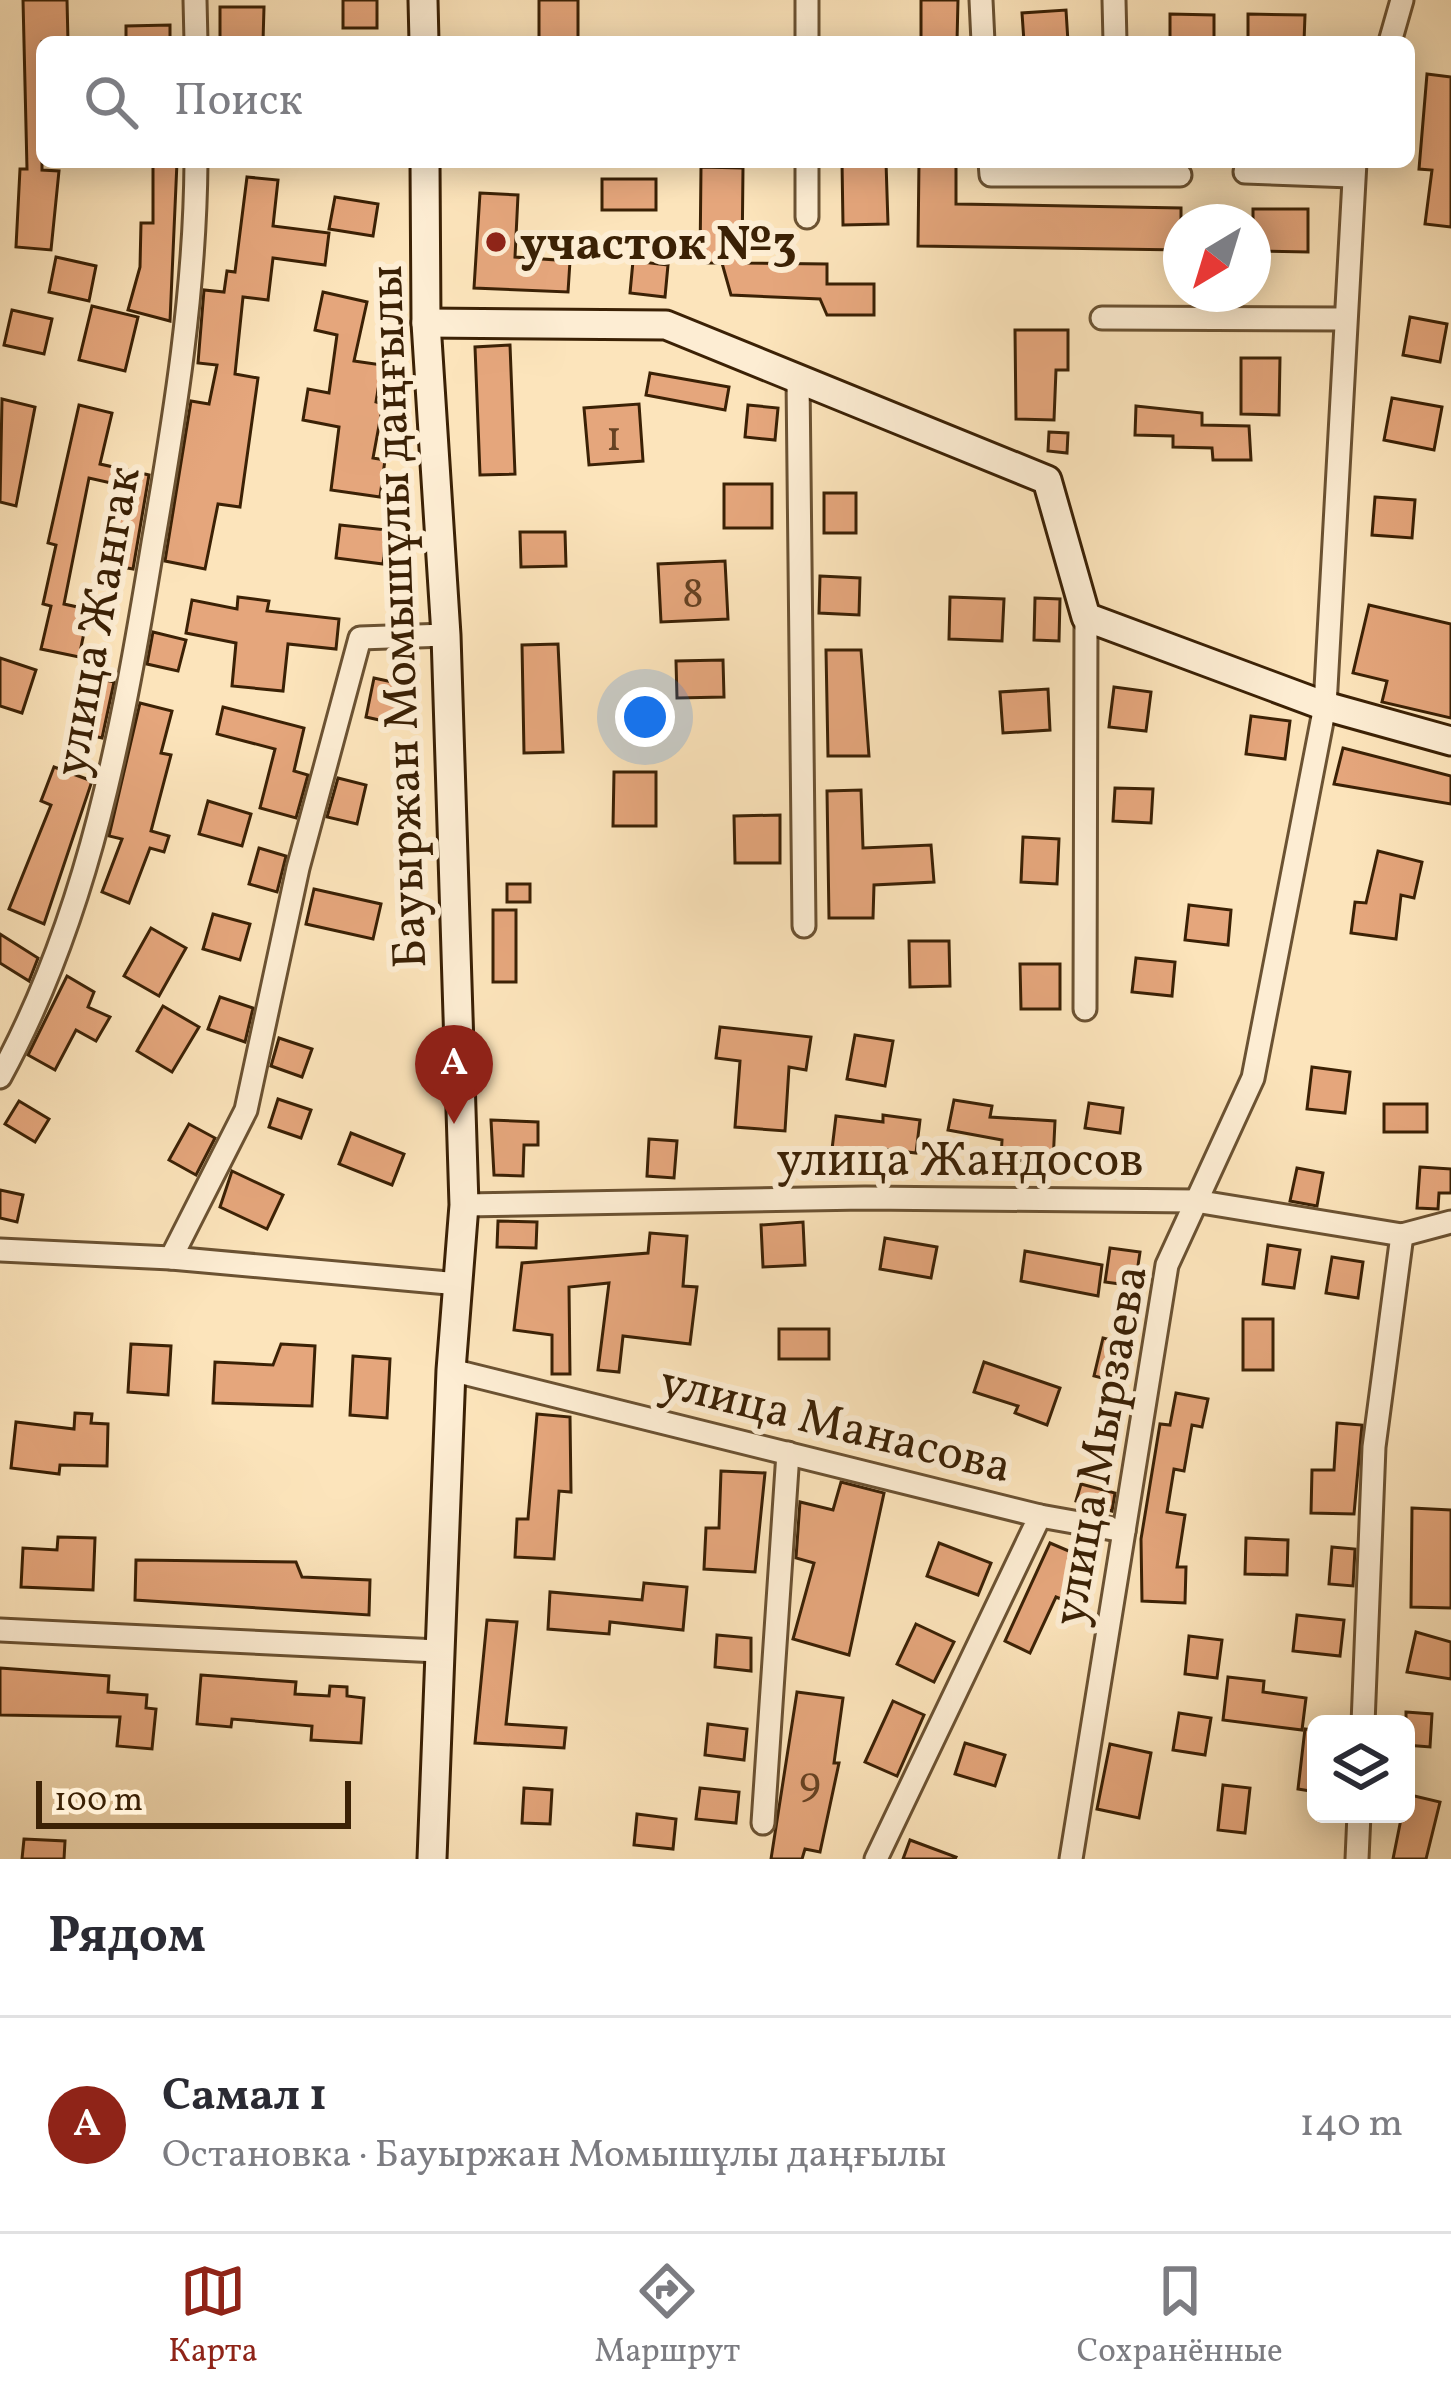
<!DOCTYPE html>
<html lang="ru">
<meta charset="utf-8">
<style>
body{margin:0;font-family:Vollkorn,serif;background:#f2f2f3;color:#2b2b33}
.controls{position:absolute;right:36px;bottom:36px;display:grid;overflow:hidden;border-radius:18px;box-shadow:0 6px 30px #0003}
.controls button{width:108px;height:108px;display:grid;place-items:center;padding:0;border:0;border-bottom:3px solid #e1e1e2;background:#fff;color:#2b2b33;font:60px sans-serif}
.compass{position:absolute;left:1163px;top:204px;width:108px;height:108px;border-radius:50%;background:#fff;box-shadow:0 6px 30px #0003;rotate:218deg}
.scale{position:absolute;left:36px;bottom:30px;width:315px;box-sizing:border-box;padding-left:12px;border:6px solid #3b2105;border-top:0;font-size:33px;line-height:42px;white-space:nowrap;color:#3b2105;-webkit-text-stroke:9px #fdedd3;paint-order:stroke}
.you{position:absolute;left:645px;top:717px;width:42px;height:42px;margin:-30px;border:9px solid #fff;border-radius:50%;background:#1a73e8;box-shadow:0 0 0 18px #1a73e833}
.badge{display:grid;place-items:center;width:78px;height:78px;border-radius:50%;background:#8f2418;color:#fff;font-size:39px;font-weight:700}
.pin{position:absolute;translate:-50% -99px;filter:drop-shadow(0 3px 6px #0008)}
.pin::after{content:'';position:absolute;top:63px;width:42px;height:36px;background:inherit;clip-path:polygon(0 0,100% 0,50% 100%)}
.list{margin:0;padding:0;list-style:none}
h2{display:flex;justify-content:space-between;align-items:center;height:156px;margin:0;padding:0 48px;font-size:51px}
h2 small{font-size:39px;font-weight:400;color:#7c7c81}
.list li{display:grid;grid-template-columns:78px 1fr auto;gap:36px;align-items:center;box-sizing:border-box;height:216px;padding:0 48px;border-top:3px solid #e1e1e2}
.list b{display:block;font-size:45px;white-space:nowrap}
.list p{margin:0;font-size:39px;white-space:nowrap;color:#7c7c81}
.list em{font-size:39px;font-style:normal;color:#7c7c81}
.icon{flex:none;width:66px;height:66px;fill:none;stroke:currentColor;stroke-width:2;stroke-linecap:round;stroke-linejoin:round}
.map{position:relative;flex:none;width:1451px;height:1859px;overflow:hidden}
.search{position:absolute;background:#fff;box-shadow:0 6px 30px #0003;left:36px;right:36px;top:36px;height:132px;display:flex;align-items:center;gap:30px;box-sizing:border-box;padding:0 42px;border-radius:18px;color:#7c7c81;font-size:45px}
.sheet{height:372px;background:#fff}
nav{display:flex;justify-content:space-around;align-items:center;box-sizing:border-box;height:168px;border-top:3px solid #e1e1e2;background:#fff;font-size:33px;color:#7c7c81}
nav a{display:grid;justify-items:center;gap:6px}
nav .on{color:#8f2418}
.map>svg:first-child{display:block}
</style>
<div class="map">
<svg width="1451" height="1859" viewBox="0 0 1451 1859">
<rect width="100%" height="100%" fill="#fce4bb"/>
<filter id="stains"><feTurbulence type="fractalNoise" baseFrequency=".00167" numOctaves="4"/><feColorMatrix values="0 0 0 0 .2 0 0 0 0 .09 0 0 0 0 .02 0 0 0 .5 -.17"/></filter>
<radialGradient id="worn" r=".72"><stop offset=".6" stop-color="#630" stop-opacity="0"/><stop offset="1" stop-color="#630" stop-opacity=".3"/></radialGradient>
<g fill="#e5a67c" stroke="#3b2105" stroke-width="3">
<polygon points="23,0 67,0 68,42 42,42 42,170 59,171 51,250 16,247 20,169 27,169"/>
<rect x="343" y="0" width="34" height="28"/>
<polygon points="539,0 578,0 578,39 539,38"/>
<polygon points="921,0 958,0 957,42 921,42"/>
<polygon points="220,7 264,7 263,42 220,42"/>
<polygon points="1066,10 1068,42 1024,42 1022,13"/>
<polygon points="1170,14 1214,15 1214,42 1170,42"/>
<polygon points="1248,14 1305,15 1304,42 1248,42"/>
<polygon points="170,25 170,42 126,42 126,26"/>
<polygon points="1427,74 1451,77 1451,227 1425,224 1432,170 1419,169"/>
<polygon points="153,162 177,162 170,321 128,310 140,267 141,223 153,223"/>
<polygon points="842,162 886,162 888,224 843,225"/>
<polygon points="919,162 956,162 956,204 1181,208 1181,250 918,246"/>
<polygon points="701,167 743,168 742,263 827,264 827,284 874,284 874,315 827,315 820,299 731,295 722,263 700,263"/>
<polygon points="247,177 278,180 273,226 329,233 325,265 273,258 268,300 243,297 235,374 258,378 240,507 218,504 205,569 165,561 191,401 209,404 217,365 198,363 204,290 224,292 227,271 235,272"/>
<rect x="602" y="179" width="54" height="31"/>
<polygon points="480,193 518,195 515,257 570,261 568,292 474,288"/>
<polygon points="335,197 378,204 373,236 329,229"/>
<polygon points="1253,209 1308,209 1308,252 1253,251"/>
<polygon points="56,257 96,266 89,301 49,292"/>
<polygon points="633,261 668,265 665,297 630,293"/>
<polygon points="323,292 367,302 354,361 382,365 376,402 383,404 373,458 385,460 380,497 331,490 339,427 303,420 308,389 329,393 337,335 315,330"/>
<polygon points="92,306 138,317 125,371 79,360"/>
<polygon points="12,310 52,319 44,354 4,345"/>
<polygon points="1410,317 1447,324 1440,362 1403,355"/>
<polygon points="1015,330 1068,330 1068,370 1056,370 1054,420 1016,419"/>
<polygon points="510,345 515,474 480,475 475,347"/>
<polygon points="1241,358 1280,358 1279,415 1241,414"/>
<polygon points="650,373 729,387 725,410 646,395"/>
<polygon points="1392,398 1442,407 1434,450 1384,440"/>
<polygon points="2,399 35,407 16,506 0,502"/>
<polygon points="639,404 643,461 589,465 584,408"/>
<polygon points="79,405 112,413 100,464 149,475 133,569 110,565 120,485 89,478 64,604 82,608 80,617 87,618 79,657 41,649 51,606 43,604 56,545 48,543"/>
<polygon points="748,405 778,408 775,440 745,437"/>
<polygon points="1136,406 1202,413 1202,425 1249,426 1251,460 1213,460 1212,448 1173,447 1173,436 1135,435"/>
<polygon points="1049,432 1068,433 1067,453 1048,451"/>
<rect x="724" y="484" width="48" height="44"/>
<rect x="824" y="493" width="32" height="40"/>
<polygon points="1375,497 1415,500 1412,538 1372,535"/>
<polygon points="340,525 387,530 383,564 336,558"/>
<polygon points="520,532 565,532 566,566 521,567"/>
<polygon points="725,561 728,619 661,622 658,564"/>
<polygon points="820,576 860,578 859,615 819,613"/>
<polygon points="238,597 269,601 267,611 339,619 336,649 288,644 283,691 232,686 236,643 186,633 192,600 237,609"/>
<polygon points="950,597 1004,599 1002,641 949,639"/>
<polygon points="1035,598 1060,599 1059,641 1034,640"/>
<polygon points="1369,605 1451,624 1451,718 1382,702 1387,681 1353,673"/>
<polygon points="153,632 186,640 178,671 147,664"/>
<polygon points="558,644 563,752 524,753 522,645"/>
<polygon points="826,650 861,650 869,756 828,756"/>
<polygon points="0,658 36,670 22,713 0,706"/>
<polygon points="723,660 724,697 677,698 676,661"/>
<polygon points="86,675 114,682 102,738 71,731"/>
<polygon points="374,678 406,685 397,724 366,717"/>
<polygon points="1114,687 1151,692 1146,731 1109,727"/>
<polygon points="1048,689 1050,730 1003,733 1000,692"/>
<polygon points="140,703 172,711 161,753 171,755 151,831 169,836 164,852 150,848 129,903 102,892 122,839 109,836"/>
<polygon points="223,707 304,728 294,771 308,775 296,818 260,808 275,749 217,734"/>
<polygon points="1251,716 1290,721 1285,759 1246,754"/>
<polygon points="1343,748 1451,776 1451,804 1334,784"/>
<polygon points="54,767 92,781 44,924 9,909 51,805 41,801"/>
<polygon points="614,772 656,772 656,826 613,826"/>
<polygon points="338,778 366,785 357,824 327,817"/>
<polygon points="1115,788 1153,789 1151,823 1113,821"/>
<polygon points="861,790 863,848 931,845 934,882 874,885 873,918 829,918 827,791"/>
<polygon points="208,801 251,814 242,846 199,834"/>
<polygon points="780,815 780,863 735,863 734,816"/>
<polygon points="1023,837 1059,839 1057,884 1021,882"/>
<polygon points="259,848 286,856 277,892 249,884"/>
<polygon points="1378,851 1422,862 1414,898 1401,895 1396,939 1351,933 1355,902 1366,903"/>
<rect x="507" y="884" width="23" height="18"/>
<polygon points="314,889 381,904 373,939 306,924"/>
<polygon points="1189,905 1231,910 1228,945 1185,940"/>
<rect x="493" y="910" width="23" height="72"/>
<polygon points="213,914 250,924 240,960 203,949"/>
<polygon points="151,928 186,948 159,996 124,976"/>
<polygon points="0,934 38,958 29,981 0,963"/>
<polygon points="909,941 949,941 950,986 910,987"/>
<polygon points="1136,958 1175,962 1172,996 1132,992"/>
<polygon points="1020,964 1060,964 1060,1009 1021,1009"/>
<polygon points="67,976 94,992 88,1007 110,1017 96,1041 76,1030 55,1070 28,1055"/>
<polygon points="220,997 253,1008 245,1042 208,1029"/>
<polygon points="163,1006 199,1027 172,1072 137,1051"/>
<polygon points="720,1027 811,1037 806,1070 789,1067 785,1131 735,1127 740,1061 716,1058"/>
<polygon points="855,1035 893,1041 885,1086 847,1079"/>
<polygon points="279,1038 312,1049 302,1077 271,1066"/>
<polygon points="1312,1067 1350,1072 1345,1113 1307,1109"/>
<polygon points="278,1099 311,1110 301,1138 269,1127"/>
<polygon points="954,1100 992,1106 990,1117 1055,1121 1053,1163 1001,1159 1002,1140 948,1130"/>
<polygon points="19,1101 49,1119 35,1142 5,1124"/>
<polygon points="1089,1103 1123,1108 1120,1133 1085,1128"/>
<rect x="1384" y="1104" width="43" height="28"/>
<polygon points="883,1115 920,1120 916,1153 874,1148 871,1171 830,1166 836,1116 883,1122"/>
<polygon points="491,1120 538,1122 538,1145 524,1145 523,1176 494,1175"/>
<polygon points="189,1124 215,1138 196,1175 169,1160"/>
<polygon points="351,1133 404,1154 392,1185 339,1164"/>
<polygon points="649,1139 677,1141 674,1178 647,1176"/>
<polygon points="1420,1167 1451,1169 1451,1193 1439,1193 1438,1209 1417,1208"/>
<polygon points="1297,1168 1323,1173 1317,1206 1290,1201"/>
<polygon points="232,1171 283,1195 267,1229 220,1207"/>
<polygon points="0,1190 23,1195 17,1222 0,1218"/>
<polygon points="498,1221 537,1222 536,1248 497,1247"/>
<polygon points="803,1222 805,1265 763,1267 761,1225"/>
<polygon points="650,1233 687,1236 683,1286 697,1287 690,1344 623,1336 619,1372 598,1370 609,1283 569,1287 570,1374 552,1374 552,1335 514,1330 522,1263 648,1253"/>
<polygon points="885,1238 937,1247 931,1278 880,1269"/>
<polygon points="1268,1245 1300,1250 1294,1288 1263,1284"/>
<polygon points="1110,1248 1140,1252 1135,1286 1105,1282"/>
<polygon points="1025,1251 1102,1265 1098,1296 1021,1281"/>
<polygon points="1332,1257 1363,1262 1358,1298 1326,1293"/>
<rect x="1243" y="1319" width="30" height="51"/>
<rect x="779" y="1329" width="50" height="30"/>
<polygon points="1103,1338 1135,1346 1126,1384 1094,1376"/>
<polygon points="131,1344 171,1346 168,1395 128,1392"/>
<polygon points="281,1344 315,1346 312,1406 213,1403 215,1362 273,1365"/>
<polygon points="353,1356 390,1359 387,1418 350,1415"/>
<polygon points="984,1362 1060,1388 1047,1425 1015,1413 1018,1406 974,1392"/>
<polygon points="1176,1393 1208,1399 1202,1427 1192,1425 1184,1471 1174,1469 1167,1512 1185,1515 1177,1567 1186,1567 1185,1603 1142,1601 1141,1539 1160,1424 1170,1425"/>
<polygon points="75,1413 92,1414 91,1423 108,1424 107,1466 60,1465 59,1474 11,1468 16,1422 74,1429"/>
<polygon points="537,1414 570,1417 571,1492 559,1491 554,1559 515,1557 517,1519 528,1519"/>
<polygon points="1337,1423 1362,1425 1354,1514 1311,1513 1312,1470 1334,1470"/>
<polygon points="721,1471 765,1473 755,1572 704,1569 706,1528 719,1528"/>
<polygon points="841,1482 884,1493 849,1655 793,1639 814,1563 796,1558 800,1502 833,1510"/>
<polygon points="1081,1484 1115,1493 1112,1511 1076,1501"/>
<polygon points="1412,1508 1451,1510 1451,1608 1411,1607"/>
<polygon points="58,1537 95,1538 93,1590 21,1587 23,1548 57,1550"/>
<polygon points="1246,1538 1288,1540 1287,1575 1245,1574"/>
<polygon points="939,1543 991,1563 978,1595 927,1576"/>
<polygon points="1050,1543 1097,1563 1079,1606 1056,1597 1030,1653 1005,1641"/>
<polygon points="1332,1547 1355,1549 1353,1586 1329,1584"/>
<polygon points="136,1560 296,1562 302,1577 370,1580 369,1615 135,1600"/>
<polygon points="644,1583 687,1587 683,1630 610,1622 609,1634 548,1629 550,1592 642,1600"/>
<polygon points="1297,1615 1344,1620 1340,1656 1293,1651"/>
<polygon points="487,1620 517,1622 506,1724 566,1728 564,1748 475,1743"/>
<polygon points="916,1624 954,1642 934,1682 897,1664"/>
<polygon points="1416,1632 1451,1642 1451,1679 1407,1672"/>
<polygon points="717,1635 751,1638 751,1671 715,1667"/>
<polygon points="1189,1636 1222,1640 1217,1678 1185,1674"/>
<polygon points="0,1668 109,1676 108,1692 147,1695 146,1708 156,1709 152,1749 117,1746 120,1717 0,1715"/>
<polygon points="201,1675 296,1682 295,1694 329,1696 330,1686 347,1687 347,1696 364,1698 361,1743 311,1740 312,1726 232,1719 231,1727 197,1724"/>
<polygon points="1228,1677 1264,1681 1263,1692 1306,1698 1302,1730 1223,1720"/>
<polygon points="797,1692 843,1698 834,1763 839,1763 820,1852 805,1849 802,1859 771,1859"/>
<polygon points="893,1701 924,1715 897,1776 865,1762"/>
<polygon points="1406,1712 1432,1714 1430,1747 1406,1745"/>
<polygon points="1179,1713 1211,1718 1205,1755 1173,1750"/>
<polygon points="708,1724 747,1729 744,1760 705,1755"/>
<polygon points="1305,1729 1316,1730 1316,1792 1298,1789"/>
<polygon points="965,1743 1005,1755 995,1786 955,1774"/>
<polygon points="1110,1744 1151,1753 1139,1818 1097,1809"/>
<polygon points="1223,1785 1250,1788 1245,1833 1218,1830"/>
<polygon points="524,1788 552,1790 550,1824 522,1823"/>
<polygon points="700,1788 739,1792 736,1823 696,1819"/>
<polygon points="1406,1794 1440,1802 1426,1859 1393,1859"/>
<polygon points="637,1814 676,1819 673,1849 634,1845"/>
<polygon points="24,1839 65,1841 64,1859 22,1859"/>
<polygon points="910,1840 956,1857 955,1859 903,1859"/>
</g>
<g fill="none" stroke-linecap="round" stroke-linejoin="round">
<g stroke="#6b5232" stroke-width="27">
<g id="street">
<polyline points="195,0 196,42"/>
<polyline points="807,0 807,42"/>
<polyline points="981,0 983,42"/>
<polyline points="1114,0 1115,42"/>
<polyline points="1390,42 1402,0"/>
<polyline points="807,162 807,217"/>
<polyline points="990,162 991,175 1180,175"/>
<polyline points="1245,172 1351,176"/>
<polyline points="1102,318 1344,319"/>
<polyline points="798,379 804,926"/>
<polyline points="1085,1009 1086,617"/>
<path d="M0,1077C90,912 123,727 153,543C175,415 195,292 196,162"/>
<polyline points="464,1205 865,1198 1195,1201 1402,1235 1451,1222"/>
<polyline points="0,1250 171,1258 459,1284"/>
<polyline points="171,1258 246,1110 298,868 360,638 446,635"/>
<polyline points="451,1370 1040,1516 876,1859"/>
<polyline points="1040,1516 1124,1531"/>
<polyline points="0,1630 438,1651"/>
<polyline points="1363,1724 1374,1447 1402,1235"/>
<polyline points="763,1823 788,1453"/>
<polyline points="1071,1859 1167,1265 1253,1078 1325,706 1355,162"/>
<polyline points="1357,1859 1359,1814"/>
</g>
</g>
<g stroke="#3b2105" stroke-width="33">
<g id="secondary">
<polyline points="423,0 424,42"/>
<polyline points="425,162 426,323 446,635 464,1205 451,1370 432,1859"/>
<polyline points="426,323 666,325 1047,480 1086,617 1325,706 1451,741"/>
</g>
</g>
<use href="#street" stroke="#fdedd3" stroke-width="21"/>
<use href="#secondary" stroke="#fdedd3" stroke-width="27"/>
</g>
<circle fill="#8f2418" stroke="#fdedd3" stroke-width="4.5" cx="496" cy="242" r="12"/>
<g text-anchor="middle" stroke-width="12" stroke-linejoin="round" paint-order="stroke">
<g font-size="42" fill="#664223">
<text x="614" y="450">1</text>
<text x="693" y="607">8</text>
<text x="810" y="1795">9</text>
</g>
<g font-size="48" font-weight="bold" fill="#3b2105" stroke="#fdedd3" text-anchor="start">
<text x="520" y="259">участок №3</text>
</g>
<g font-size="48" fill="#3b2105" stroke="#fdedd3">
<text transform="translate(396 617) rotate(-92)" y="17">Бауыржан Момышұлы даңғылы</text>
<text transform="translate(95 621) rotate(-80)" y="17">улица Жангак</text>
<text x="960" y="1175">улица Жандосов</text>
<text transform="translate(836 1422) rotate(14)" y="17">улица Манасова</text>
<text transform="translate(1098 1445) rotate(-80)" y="17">улица Мырзаева</text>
</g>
</g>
<rect width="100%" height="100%" filter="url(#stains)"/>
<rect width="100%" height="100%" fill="url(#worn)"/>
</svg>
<div class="controls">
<button><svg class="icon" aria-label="layers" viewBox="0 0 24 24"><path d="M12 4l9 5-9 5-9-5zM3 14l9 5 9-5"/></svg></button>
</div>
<svg class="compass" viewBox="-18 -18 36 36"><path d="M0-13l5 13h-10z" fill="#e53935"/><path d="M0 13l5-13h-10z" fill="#7c7c81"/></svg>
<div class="scale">100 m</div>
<div class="you"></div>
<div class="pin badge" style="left:454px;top:1124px">A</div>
<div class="search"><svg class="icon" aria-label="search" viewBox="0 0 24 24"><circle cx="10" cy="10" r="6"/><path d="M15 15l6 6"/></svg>Поиск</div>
</div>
<section class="sheet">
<h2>Рядом<small></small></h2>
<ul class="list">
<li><span class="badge">A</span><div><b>Самал 1</b><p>Остановка · Бауыржан Момышұлы даңғылы</p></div><em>140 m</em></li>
</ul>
</section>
<nav>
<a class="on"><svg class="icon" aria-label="map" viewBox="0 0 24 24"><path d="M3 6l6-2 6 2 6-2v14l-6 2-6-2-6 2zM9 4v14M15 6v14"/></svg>Карта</a>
<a><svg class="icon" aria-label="directions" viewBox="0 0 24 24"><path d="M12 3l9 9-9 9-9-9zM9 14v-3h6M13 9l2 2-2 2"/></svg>Маршрут</a>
<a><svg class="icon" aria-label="saved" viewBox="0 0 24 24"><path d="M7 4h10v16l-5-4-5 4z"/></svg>Сохранённые</a>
</nav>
